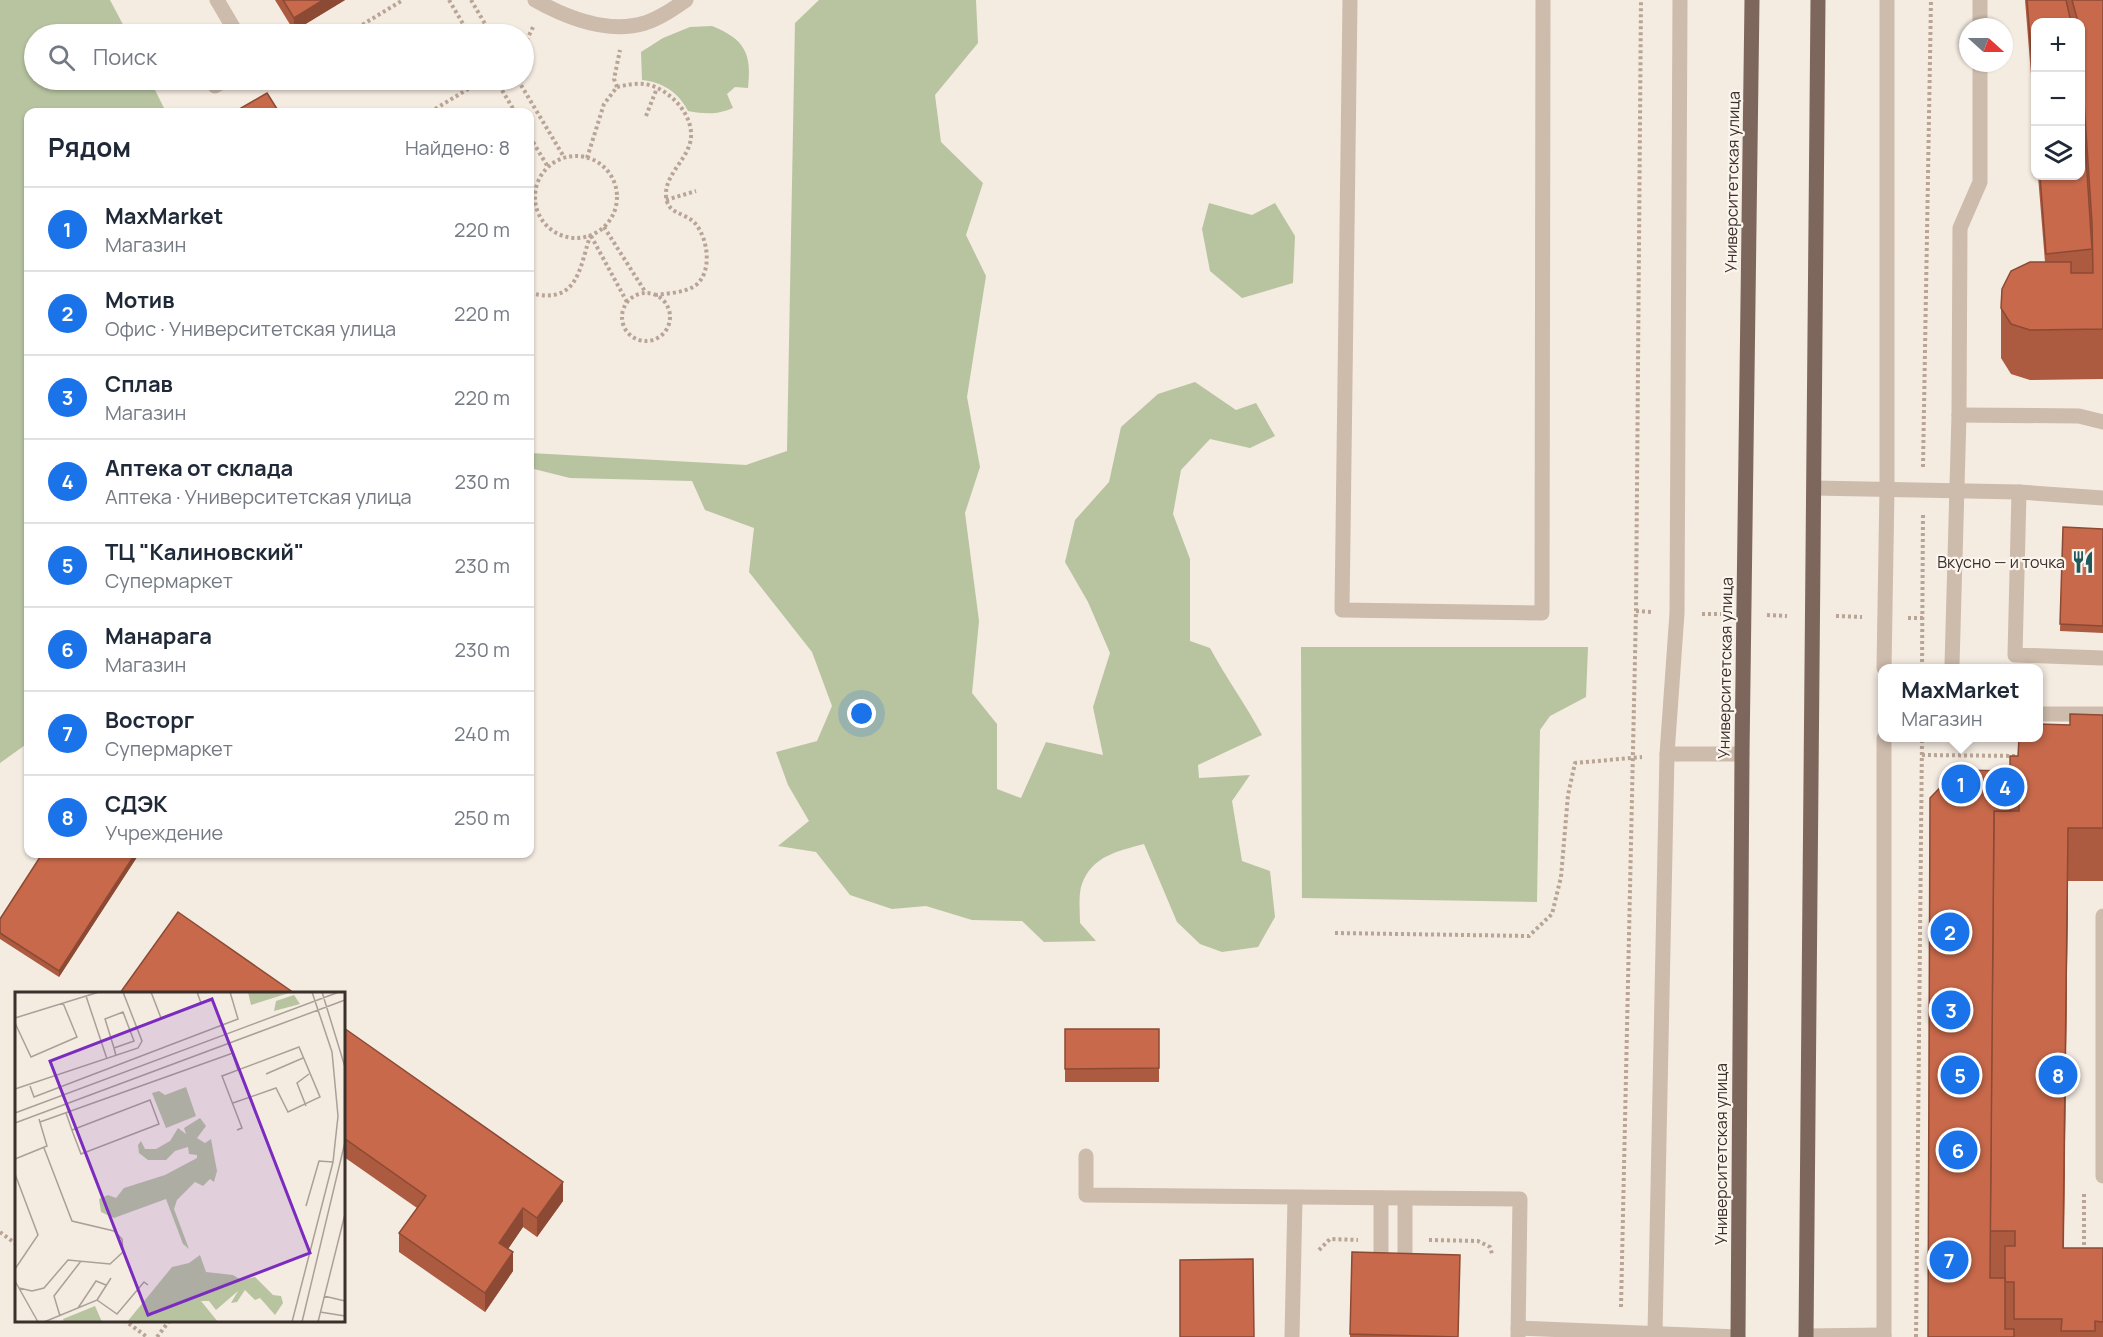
<!DOCTYPE html>
<html lang="ru">
<meta charset="utf-8">
<style>
body{margin:0;font-family:Manrope,sans-serif;background:#f6f6f7;color:#1f2937}
.controls{position:absolute;right:18px;top:18px;display:grid;overflow:hidden;border-radius:12px;box-shadow:0 2px 4px #0004}
.controls button{width:54px;height:54px;display:grid;place-items:center;padding:0;border:0;border-bottom:2px solid #e0e1e3;background:#fff;color:#1f2937;font:30px sans-serif}
.compass{position:absolute;left:1959px;top:18px;width:54px;height:54px;border-radius:50%;background:#fff;box-shadow:0 2px 4px #0004;rotate:111deg}
.you{position:absolute;left:862px;top:714px;width:21px;height:21px;margin:-15px;border:4px solid #fff;border-radius:50%;background:#1a73e8;box-shadow:0 0 0 9px #1a73e833}
.badge{display:grid;place-items:center;width:39px;height:39px;border-radius:50%;background:#1a73e8;color:#fff;font-size:20px;font-weight:700}
.pin{position:absolute;translate:-50% -50%;border:3px solid #fff;box-shadow:0 2px 6px #0006}
.popup{position:absolute;left:1878px;top:664px;width:165px;height:78px;box-sizing:border-box;display:grid;place-content:center;border-radius:12px;background:#fff;filter:drop-shadow(0 2px 4px #0005);font-size:20px;white-space:nowrap;color:#747a83}
.popup b{font-size:22px;color:#1f2937}
.popup::after{content:'';position:absolute;left:50%;top:100%;margin-left:-12px;border:12px solid transparent;border-top-color:#fff}
.list{margin:0;padding:0;list-style:none}
h2{display:flex;justify-content:space-between;align-items:center;height:78px;margin:0;padding:0 24px;font-size:26px}
h2 small{font-size:20px;font-weight:400;color:#747a83}
.list li{display:grid;grid-template-columns:39px 1fr auto;gap:18px;align-items:center;box-sizing:border-box;height:84px;padding:0 24px;border-top:2px solid #e0e1e3}
.list b{display:block;font-size:22px;white-space:nowrap}
.list p{margin:0;font-size:20px;white-space:nowrap;color:#747a83}
.list em{font-size:20px;font-style:normal;color:#747a83}
.icon{flex:none;width:33px;height:33px;fill:none;stroke:currentColor;stroke-width:2;stroke-linecap:round;stroke-linejoin:round}
.map{position:relative;flex:none;width:2103px;height:1337px;overflow:hidden}
.search{position:absolute;background:#fff;box-shadow:0 2px 4px #0004;left:24px;top:24px;width:510px;height:66px;display:flex;align-items:center;gap:15px;box-sizing:border-box;padding:0 21px;border-radius:33px;color:#747a83;font-size:22px}
.panel{position:absolute;background:#fff;box-shadow:0 2px 4px #0004;left:24px;top:108px;width:510px;height:750px;border-radius:12px}
.map>svg:first-child{display:block}
</style>
<div class="map">
<svg width="2103" height="1337" viewBox="0 0 2103 1337">
<rect width="100%" height="100%" fill="#f4ebe1"/>
<g fill="#b8c4a0">
<polygon points="0,0 110,0 128,34 34,34 34,80 150,80 166,112 28,112 28,743 0,763"/>
<path d="M819,0H976L978,43L935,95L941,142L983,183L966,235L986,276L967,397L980,467L965,513L979,621L972,693L997,724V789L1021,798L1046,742L1103,755L1093,707L1110,653L1088,602L1065,562L1075,520L1109,482L1121,427L1158,394L1195,382L1236,410L1256,403L1275,436L1250,448L1210,439L1181,470L1173,514L1190,559V641L1210,648C1226,678 1246,705 1262,735L1198,765L1199,778L1250,775L1232,801L1242,861L1270,871L1275,917L1258,947L1222,952L1200,944L1177,922L1144,844C1118,851 1092,856 1082,884C1078,894 1080,911 1080,923L1096,941L1044,942L1022,921L972,920L926,906L892,909L850,895L816,852L778,846L809,821L788,785L776,752L817,741L832,706L812,652L749,572L754,528L705,510L692,481L570,478L530,468V453L746,465L787,451L795,23Z"/>
<path d="M712,26C745,39 752,54 748,88L735,87L727,94L733,108C717,115 705,114 688,111C679,93 663,82 642,80L641,52L663,38L690,27Z"/>
<polygon points="1209,203 1252,215 1275,203 1295,236 1293,283 1242,298 1210,271 1202,229"/>
<polygon points="1301,647 1588,647 1586,697 1550,716 1540,730 1537,902 1302,898"/>
</g>
<g fill="none" stroke-linecap="round" stroke-linejoin="round">
<g stroke="#b9a596" stroke-width="4" stroke-dasharray="3 3" stroke-linecap="butt">
<polyline points="449,0 469,34"/>
<polyline points="471,0 491,34"/>
<polyline points="347,34 403,0"/>
<polyline points="524,46 533,27"/>
<polyline points="496,80 515,112"/>
<polyline points="518,80 564,157"/>
<polyline points="617,87 614,79 620,50"/>
<polyline points="430,112 483,80"/>
<polyline points="646,116 657,88"/>
<polyline points="530,137 548,167"/>
<circle cx="576" cy="197" r="41"/>
<path d="M587,158L604,104L617,87C626,85 635,83 644,84C669,87 697,117 690,143C685,162 665,175 666,196C667,214 683,212 694,222C708,237 713,271 696,285C685,293 669,293 656,295"/>
<polyline points="666,200 696,191"/>
<polyline points="604,227 646,293"/>
<polyline points="591,236 627,302"/>
<path d="M530,293C577,305 579,271 590,236"/>
<circle cx="646" cy="317" r="24"/>
<polyline points="1923,467 1931,0"/>
<polyline points="1636,611 1652,612"/>
<polyline points="1702,614 1721,614"/>
<polyline points="1767,615 1787,616"/>
<polyline points="1836,616 1862,617"/>
<polyline points="1908,618 1923,618"/>
<polyline points="1922,668 1923,514"/>
<polyline points="1922,755 2021,756"/>
<polyline points="1335,933 1529,936 1552,914 1561,877 1568,795 1575,763 1642,757"/>
<polyline points="0,1232 16,1244"/>
<polyline points="1429,1240 1478,1241 1490,1247 1492,1254"/>
<polyline points="1319,1250 1330,1239 1358,1240"/>
<polyline points="2084,1251 2084,1192"/>
<polyline points="1621,1307 1636,611 1641,0"/>
<polyline points="124,1320 147,1337"/>
<polyline points="157,1337 170,1320"/>
<polyline points="1916,1337 1922,738"/>
</g>
<g stroke="#cdbbac" stroke-width="15">
<polyline points="217,0 237,34"/>
<path d="M535,0C567,18 609,34 645,23C660,18 673,9 686,0"/>
<polyline points="1350,0 1342,610 1542,613 1543,0"/>
<polyline points="1980,27 1980,0"/>
<polyline points="215,86 226,80"/>
<polyline points="1959,415 2079,416 2103,422"/>
<polyline points="1814,488 2019,492 2103,498"/>
<polyline points="2019,492 2015,655 2103,658"/>
<polyline points="1884,668 1887,489 1887,0"/>
<polyline points="1953,668 1952,665 1959,415 1960,228 1980,182 1980,63"/>
<polyline points="2039,714 2103,714"/>
<polyline points="1884,738 1884,1337"/>
<polyline points="1667,754 1742,754"/>
<polyline points="2103,916 2103,1176"/>
<polyline points="1086,1156 1086,1195 1520,1199 1518,1337"/>
<polyline points="1381,1198 1381,1266"/>
<polyline points="1405,1267 1405,1199"/>
<polyline points="1518,1328 1738,1337"/>
<polyline points="1655,1333 1667,754 1677,613 1680,0"/>
<polyline points="1806,1336 1884,1335"/>
<polyline points="1292,1337 1295,1198"/>
</g>
<g stroke="#7d675c" stroke-width="15">
<polyline points="1738,1337 1742,754 1752,0"/>
<polyline points="1806,1337 1818,0"/>
</g>
</g>
<g fill="#ac5a40">
<polygon points="275,0 345,0 294,31"/>
<polygon points="2025,0 2103,0 2103,379 2030,380 2011,374 2001,358 2001,308 2045,262 2038,176 2080,176 2080,22 2036,22 2036,137"/>
<polygon points="2063,527 2103,529 2103,633 2060,631"/>
<polygon points="2103,715 2103,881 2068,881 2064,1248 2103,1248 2103,1337 1928,1337 2010,771 2018,756 2070,725"/>
<polygon points="42,854 139,854 59,977 0,939 0,919"/>
<polygon points="344,1028 563,1201 537,1237 523,1227 508,1249 513,1271 485,1312 399,1252 399,1233 417,1208 344,1157"/>
<rect x="1065" y="1029" width="94" height="53"/>
<polygon points="1352,1252 1458,1337 1350,1337"/>
</g>
<g fill="#8c4a34">
<polygon points="323,0 345,0 294,31 294,18"/>
<polygon points="2068,828 2068,881 2063,1301 2063,1248"/>
<polygon points="135,854 139,854 59,977 59,971"/>
<polygon points="563,1182 563,1201 537,1237 537,1218"/>
<polygon points="523,1208 523,1227 499,1262 499,1243"/>
<polygon points="513,1252 513,1271 485,1312 485,1293"/>
</g>
<g fill="#c8694b" stroke="#8c4a34" stroke-width="1.5">
<polygon points="283,0 323,0 294,18"/>
<polygon points="2027,0 2066,0 2071,22 2036,22 2036,112"/>
<polygon points="2072,0 2103,0 2103,329 2030,330 2011,324 2001,308 2002,289 2011,271 2030,262 2071,262 2071,273 2093,273 2092,223 2080,41 2080,22 2078,22"/>
<polygon points="2080,66 2092,249 2046,254 2040,176 2080,176"/>
<polygon points="267,93 279,112 237,112 236,111"/>
<polygon points="2063,527 2103,529 2103,626 2060,624"/>
<polygon points="2070,714 2103,715 2103,828 2068,828 2063,1248 2103,1248 2103,1322 2095,1321 2095,1331 2061,1331 2062,1319 2014,1319 2014,1282 2005,1282 2005,1246 2015,1246 2015,1231 1990,1231 1994,811 2019,811 2019,795 2010,795 2010,756 2018,756 2019,738 2039,738 2039,724 2070,725"/>
<polygon points="1957,770 2010,771 2010,811 1994,811 1990,1278 2005,1278 2005,1329 2014,1329 2014,1337 1928,1337 1930,798"/>
<polygon points="42,854 135,854 59,971 0,933 0,919"/>
<polygon points="178,912 294,993 120,993"/>
<polygon points="344,1028 563,1182 537,1218 523,1208 499,1243 513,1252 485,1293 399,1233 426,1196 344,1138"/>
<polygon points="1065,1029 1159,1029 1159,1068 1065,1069"/>
<polygon points="1352,1252 1460,1255 1458,1337 1350,1334"/>
<polygon points="1253,1259 1254,1337 1180,1337 1180,1260"/>
</g>
<defs>
<g id="restaurant-bare" transform="scale(1.8)"><path d="M-5-6h1v4h1v-4h1v4h1v-4h1v5L-1.5 .5V6h-2V.5L-5-1ZM5-6V6H3V1.5H1.5Q1.5-4 5-6Z" fill="#1f5a5e" stroke="#fbf5ee" stroke-width="2.5" paint-order="stroke"/></g>
</defs>
<g fill-rule="evenodd">
<use href="#restaurant-bare" x="2083" y="562"/>
</g>
<g text-anchor="middle" stroke-width="4.5" stroke-linejoin="round" paint-order="stroke">
<g font-size="16" fill="#3b302b" stroke="#fbf5ee">
<text transform="translate(1732 182) rotate(-89)" y="6">Университетская улица</text>
<text transform="translate(1725 668) rotate(-89)" y="6">Университетская улица</text>
<text transform="translate(1721 1154) rotate(-90)" y="6">Университетская улица</text>
</g>
<g font-size="16" fill="#3b302b" stroke="#fbf5ee" text-anchor="end">
<text x="2065" y="568">Вкусно — и точка</text>
</g>
</g>
<g transform="translate(15 992)">
<rect width="330" height="330" fill="#f4ebe1"/>
<path d="M233,0H277L236,13ZM279,3L285,12L259,19L261,9ZM171,95L181,124L151,136L137,101L144,99L150,103ZM185,126L191,134L182,146L190,151L196,147L202,179L199,190L195,187L188,194L180,190L162,208L159,217L174,257L168,252L151,207L99,226L86,220L84,207L93,203L101,206L109,196L150,183L182,166V163L174,162L173,155L160,159L151,168H133L124,161L123,153L126,149L130,157H141L155,149L163,136L171,142L169,136ZM185,263L191,280L218,283L226,288L240,285L258,303L266,304L268,311L260,323L245,306L240,308L230,298L222,310L216,311L223,299L201,318L194,309H186L203,330H112L157,275L174,271ZM80,314L87,330H49L48,327Z" fill="#b8c4a0"/>
<path fill="none" stroke="#aaa098" stroke-width="1.5" d="M136,0L146,26L186,11L182,0M307,0L330,75M71,4L92,67M0,26L84,0M0,31L16,65L62,45L48,11M214,51L223,78M99,56L119,49L108,20L90,27L99,56L101,64M251,82L288,66M15,94L19,105L223,27L215,0M0,97L123,56L127,49L108,0M218,111L261,96L273,120L305,105L284,55L207,84L227,136L222,138M291,114L282,91L294,82M0,121L324,0M51,121L58,141L66,162L144,132L135,108L57,138M25,130L218,61M0,131L330,8M0,167L32,154L24,127M0,182L23,243L0,277M291,214L304,169L318,170M0,289L23,330M4,296L17,299L29,296L53,268L95,272L108,260L107,247L99,239L57,229L29,156M309,304L330,309M82,308L96,286M63,316L81,289L91,293M305,320L330,324M45,324L39,304L66,269M29,330L82,308L102,322L129,290L133,293M277,330L318,170L323,124L317,60L297,0M287,330L330,150M303,330L330,222"/>
<path fill="#7b2cbf" fill-opacity="0.15" stroke="#7b2cbf" stroke-width="3" d="M197,7L295,261L133,323L35,69Z"/>
<rect width="330" height="330" fill="none" stroke="#3b302b" stroke-width="3"/>
</g>
</svg>
<div class="controls">
<button>+</button>
<button>−</button>
<button><svg class="icon" aria-label="layers" viewBox="0 0 24 24"><path d="M12 4l9 5-9 5-9-5zM3 14l9 5 9-5"/></svg></button>
</div>
<svg class="compass" viewBox="-18 -18 36 36"><path d="M0-13l5 13h-10z" fill="#e53935"/><path d="M0 13l5-13h-10z" fill="#747a83"/></svg>
<div class="you"></div>
<div class="pin badge" style="left:1961px;top:784px">1</div>
<div class="popup"><b>MaxMarket</b>Магазин</div>
<div class="pin badge" style="left:1950px;top:932px">2</div>
<div class="pin badge" style="left:1951px;top:1010px">3</div>
<div class="pin badge" style="left:2005px;top:787px">4</div>
<div class="pin badge" style="left:1960px;top:1075px">5</div>
<div class="pin badge" style="left:1958px;top:1150px">6</div>
<div class="pin badge" style="left:1949px;top:1260px">7</div>
<div class="pin badge" style="left:2058px;top:1075px">8</div>
<div class="search"><svg class="icon" aria-label="search" viewBox="0 0 24 24"><circle cx="10" cy="10" r="6"/><path d="M15 15l6 6"/></svg>Поиск</div>
<section class="panel">
<h2>Рядом<small>Найдено: 8</small></h2>
<ul class="list">
<li><span class="badge">1</span><div><b>MaxMarket</b><p>Магазин</p></div><em>220 m</em></li>
<li><span class="badge">2</span><div><b>Мотив</b><p>Офис · Университетская улица</p></div><em>220 m</em></li>
<li><span class="badge">3</span><div><b>Сплав</b><p>Магазин</p></div><em>220 m</em></li>
<li><span class="badge">4</span><div><b>Аптека от склада</b><p>Аптека · Университетская улица</p></div><em>230 m</em></li>
<li><span class="badge">5</span><div><b>ТЦ &quot;Калиновский&quot;</b><p>Супермаркет</p></div><em>230 m</em></li>
<li><span class="badge">6</span><div><b>Манарага</b><p>Магазин</p></div><em>230 m</em></li>
<li><span class="badge">7</span><div><b>Восторг</b><p>Супермаркет</p></div><em>240 m</em></li>
<li><span class="badge">8</span><div><b>СДЭК</b><p>Учреждение</p></div><em>250 m</em></li>
</ul>
</section>
</div>
